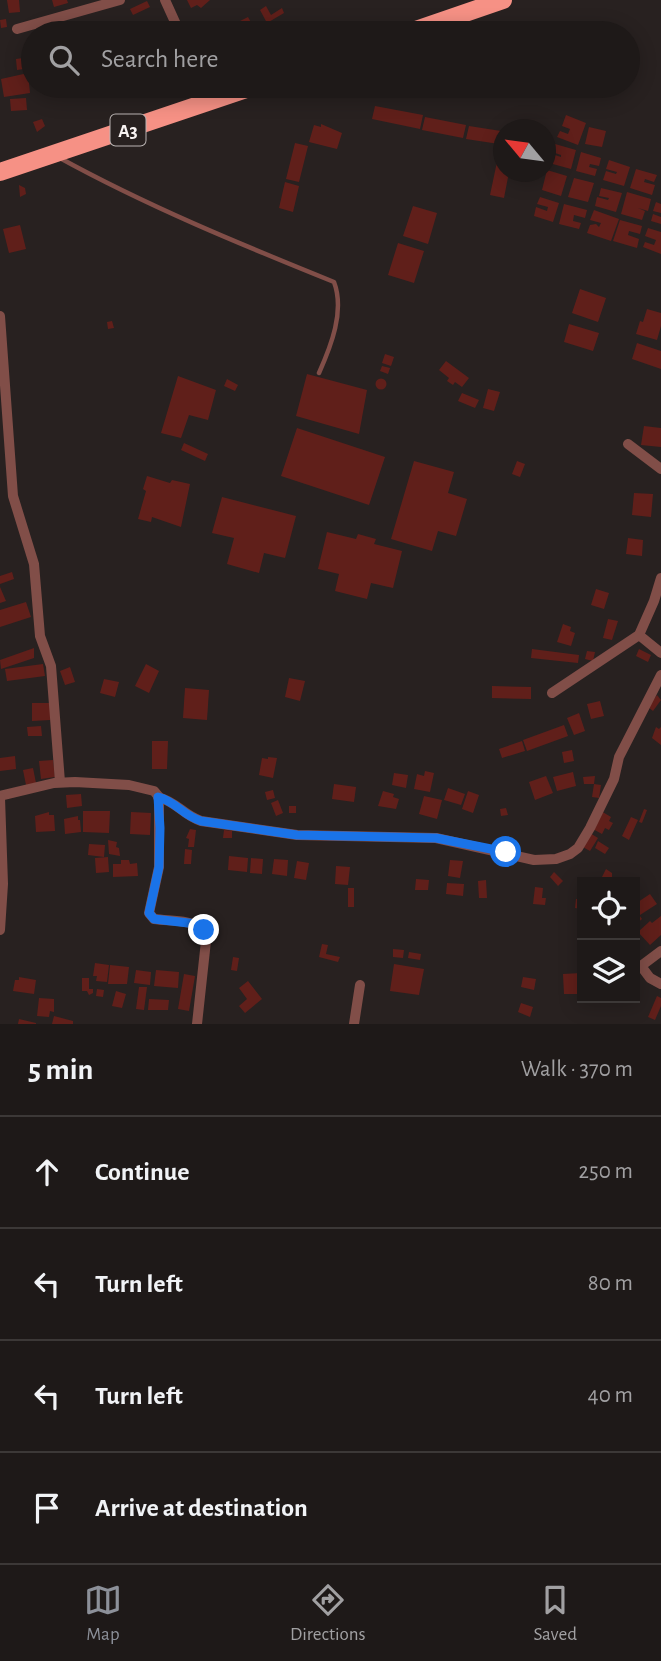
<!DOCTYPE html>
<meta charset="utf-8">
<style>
body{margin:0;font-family:"Alegreya Sans",sans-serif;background:#2b2625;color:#f1f3f6}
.controls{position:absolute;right:21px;bottom:21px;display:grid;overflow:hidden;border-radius:0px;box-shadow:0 4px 18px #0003}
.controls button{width:63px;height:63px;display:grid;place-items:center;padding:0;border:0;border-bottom:2px solid #3c3837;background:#1e1918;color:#f1f3f6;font:35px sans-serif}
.compass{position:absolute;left:493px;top:119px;width:63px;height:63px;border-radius:50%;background:#1e1918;box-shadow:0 4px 18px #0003;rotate:299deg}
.stop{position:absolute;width:21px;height:21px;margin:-16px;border:5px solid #1a73e8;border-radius:50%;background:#fff}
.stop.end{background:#1a73e8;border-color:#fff;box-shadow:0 2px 7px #0008}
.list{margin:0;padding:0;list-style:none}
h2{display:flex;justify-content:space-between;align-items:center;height:91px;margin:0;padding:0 28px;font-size:30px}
h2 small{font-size:23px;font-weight:400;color:#a1a0a2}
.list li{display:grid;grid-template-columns:46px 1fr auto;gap:21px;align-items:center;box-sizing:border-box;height:112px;padding:0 28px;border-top:2px solid #3c3837}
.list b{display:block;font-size:26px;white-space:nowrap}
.list em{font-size:23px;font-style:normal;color:#a1a0a2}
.icon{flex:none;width:38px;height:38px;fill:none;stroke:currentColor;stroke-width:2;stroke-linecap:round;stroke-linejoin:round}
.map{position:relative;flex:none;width:661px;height:1024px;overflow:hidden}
.search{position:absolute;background:#1e1918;box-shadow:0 4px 18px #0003;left:21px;right:21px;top:21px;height:77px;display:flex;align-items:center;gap:18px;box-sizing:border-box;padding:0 24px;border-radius:38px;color:#a1a0a2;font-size:26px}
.sheet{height:539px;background:#1e1918}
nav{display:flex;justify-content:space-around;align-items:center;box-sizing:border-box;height:98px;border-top:2px solid #3c3837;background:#1e1918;font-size:19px;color:#a1a0a2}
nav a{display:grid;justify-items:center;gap:4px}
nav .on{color:#8c9099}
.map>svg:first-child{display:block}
</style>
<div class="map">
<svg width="661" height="1024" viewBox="0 0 661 1024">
<rect width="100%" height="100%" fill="#282120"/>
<g fill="#601f1a">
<polygon points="7,0 19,0 20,12 9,13"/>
<polygon points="52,0 67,0 68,3 54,7"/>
<polygon points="187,0 210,0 201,8 197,5 191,8"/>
<polygon points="147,1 150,7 133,15 130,9"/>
<polygon points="266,6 271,15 282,8 284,13 267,23 260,10"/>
<polygon points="248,17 257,33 245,33 238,22"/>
<polygon points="6,19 7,27 1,28 0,20"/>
<polygon points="96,24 98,31 86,33 84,29"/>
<polygon points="23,58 24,69 17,70 16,59"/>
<polygon points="28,73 30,93 4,97 1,79"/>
<polygon points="131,87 133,93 126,96 123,90"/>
<polygon points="26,98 27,110 11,111 10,99"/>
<polygon points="375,106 423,115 420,129 372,119"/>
<polygon points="566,115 586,123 578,145 557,137 560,131 568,134 570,129 562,126"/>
<polygon points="425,117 466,125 463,138 422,130"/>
<polygon points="42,119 45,126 37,132 33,122"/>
<polygon points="321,124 342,133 337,149 309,142 314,125 321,127"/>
<polygon points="469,126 501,131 499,144 466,139"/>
<polygon points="589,127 606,131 602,147 585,144"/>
<polygon points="295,143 308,146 299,182 286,179"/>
<polygon points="501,143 504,144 504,172 509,172 504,198 490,195"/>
<polygon points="555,144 576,150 571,169 549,163 552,154 561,157 561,155 552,152"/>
<polygon points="581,152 601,158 599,166 590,164 589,167 597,169 595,176 576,171"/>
<polygon points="609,160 630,167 624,186 603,180 606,171 616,174 617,172 606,169"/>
<polygon points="636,169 657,175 654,182 645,179 644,182 655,185 652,195 630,188"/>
<polygon points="547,170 567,176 561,196 542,190"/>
<polygon points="574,178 594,183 588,202 568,197"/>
<polygon points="285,182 299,186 293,212 279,208"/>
<polygon points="19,185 25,188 26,194 20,197"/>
<polygon points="601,188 622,193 616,212 595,206 597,197 608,200 609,198 599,196"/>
<polygon points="627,192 651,199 648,211 638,208 645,211 642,220 621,214"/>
<polygon points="540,197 559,203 553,222 534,216 536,207 547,211 548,207 537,204"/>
<polygon points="656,202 661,204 661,213 653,211"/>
<polygon points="564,204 587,210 585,218 574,215 573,221 581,223 579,229 559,224"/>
<polygon points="413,206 437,213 428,244 403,236"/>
<polygon points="594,210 619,219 611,241 587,233 590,225 596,224 599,227 601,223 590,220"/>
<polygon points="653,214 661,217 661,224 651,221"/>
<polygon points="620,220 642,226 640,234 629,231 628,235 639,239 637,248 613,241"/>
<polygon points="20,225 26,249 9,253 3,229"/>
<polygon points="648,228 661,232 661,254 643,247 645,242 654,245 656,240 645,236"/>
<polygon points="398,243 424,251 414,283 388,275"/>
<polygon points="580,289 606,298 598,322 572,313"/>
<polygon points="647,309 661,313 661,326 657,340 636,334 640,321 643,322"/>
<polygon points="112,321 114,328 108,329 107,322"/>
<polygon points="569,324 599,333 593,351 564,342"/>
<polygon points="637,343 661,351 661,369 632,359"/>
<polygon points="385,354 394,357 391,366 382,363"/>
<polygon points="446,361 469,378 462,387 455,382 453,385 447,381 449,378 439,370"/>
<polygon points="382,366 390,368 388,374 380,371"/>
<polygon points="307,374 367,390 359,434 296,416"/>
<polygon points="178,376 216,390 208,420 189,415 181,438 161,433"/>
<circle cx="381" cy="384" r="5.5"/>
<polygon points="227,379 238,385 235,391 224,386"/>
<polygon points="488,389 500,392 494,411 483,408"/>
<polygon points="462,393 479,400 475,408 458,401"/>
<polygon points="644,426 661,428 661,447 641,445"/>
<polygon points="297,428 385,457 369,505 281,476"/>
<polygon points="184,443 208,454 205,461 181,450"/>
<polygon points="414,461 454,472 448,493 467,499 456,536 438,531 432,551 391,539"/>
<polygon points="517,461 525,464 520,477 512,474"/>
<polygon points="147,476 170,483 172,480 190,484 181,527 152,517 151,522 138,519 146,491 143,489"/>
<polygon points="634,493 653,494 651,517 632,515"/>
<polygon points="222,497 296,516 285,558 264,553 259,573 227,564 234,538 212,533"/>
<polygon points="327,532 356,539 358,534 376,539 374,544 402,551 393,588 371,583 367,599 335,591 339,574 318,569"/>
<polygon points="628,538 643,540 642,556 626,554"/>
<polygon points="12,572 14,579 0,584 0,576"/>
<polygon points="0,587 6,601 0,603"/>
<polygon points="596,589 609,593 604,609 591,605"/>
<polygon points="26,602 31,617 0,627 0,610"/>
<polygon points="608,619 618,621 612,640 603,638"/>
<polygon points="563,624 571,627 570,631 575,633 571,646 557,642"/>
<polygon points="34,648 34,658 1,669 0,660"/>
<polygon points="532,649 579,655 578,663 531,658"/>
<polygon points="639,649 651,655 648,662 636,656"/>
<polygon points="587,651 595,652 593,661 585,659"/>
<polygon points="43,664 45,676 7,681 5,669"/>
<polygon points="146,664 159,671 149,693 135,686"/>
<polygon points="70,667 75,682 65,685 60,671"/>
<polygon points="289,678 305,681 300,701 285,697"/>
<polygon points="104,679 119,682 115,697 100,693"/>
<polygon points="492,686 531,687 531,699 492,698"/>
<polygon points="185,688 209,690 207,720 183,718"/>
<polygon points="657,695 661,700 653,711 648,707"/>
<polygon points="600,701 604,716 591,719 587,704"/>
<polygon points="32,703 50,703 50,720 32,721"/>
<polygon points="579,713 585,731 574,735 567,718"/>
<polygon points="564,725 568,736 527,751 523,740"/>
<polygon points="41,726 42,736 28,736 27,727"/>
<polygon points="656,727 659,729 661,727 661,745 652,738"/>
<polygon points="152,741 168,741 167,769 152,769"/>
<polygon points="522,741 525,751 502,758 499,749"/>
<polygon points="572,750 574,761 564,763 562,752"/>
<polygon points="15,756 16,769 0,771 0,758"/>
<polygon points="268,757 277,758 273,778 259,775 262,758 268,759"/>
<polygon points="53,760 55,777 41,779 39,761"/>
<polygon points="33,768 36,783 26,785 23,770"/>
<polygon points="425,771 434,773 430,792 414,789 417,774 424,776"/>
<polygon points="573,772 576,786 557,791 553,777"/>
<polygon points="394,773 408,775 406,788 392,785"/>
<polygon points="546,776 553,793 535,800 529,782"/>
<polygon points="595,776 594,784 601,785 599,798 592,797 594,784 584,784 583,777"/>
<polygon points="334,784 356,787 354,802 332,799"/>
<polygon points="448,788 465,794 461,805 444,800"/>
<polygon points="273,790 275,798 267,800 265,792"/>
<polygon points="383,791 394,794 393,797 399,799 396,809 378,806"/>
<polygon points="468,791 479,795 473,813 462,809"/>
<polygon points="81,794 82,806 67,808 66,795"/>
<polygon points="424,796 442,800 437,819 419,814"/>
<polygon points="278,800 283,813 276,816 271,803"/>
<rect x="289" y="806" width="7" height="7"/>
<polygon points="506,808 508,815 501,816 500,809"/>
<polygon points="644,809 647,810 642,823 639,822"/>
<polygon points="83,811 110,811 109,833 83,832"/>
<polygon points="601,811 611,817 609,821 613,823 609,830 605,828 602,834 591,828"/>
<polygon points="49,812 49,815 54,815 55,831 36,832 35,816"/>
<polygon points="131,812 151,813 150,835 130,834"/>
<polygon points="78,816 78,820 80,820 81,832 65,834 64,819"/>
<polygon points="631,817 638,820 629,840 622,836"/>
<polygon points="190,829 196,830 194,847 188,847 189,839 186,838"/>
<polygon points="224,830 232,831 232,838 223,838"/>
<polygon points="590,833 598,838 590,851 581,846"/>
<polygon points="108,840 117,842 116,847 119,848 120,856 109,854"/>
<polygon points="598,841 609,848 605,854 595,848"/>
<polygon points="89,844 105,845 104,857 88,855"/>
<polygon points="185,849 192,850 191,864 184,864"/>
<polygon points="229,856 248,858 247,872 228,870"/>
<polygon points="108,857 109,872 96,873 95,858"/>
<polygon points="251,858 263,859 262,874 250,873"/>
<polygon points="274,859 288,860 287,876 272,874"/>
<polygon points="121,860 129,860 130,864 137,863 138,876 113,877 113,864 121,864"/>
<polygon points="450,860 463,861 460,878 448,876"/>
<polygon points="297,861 309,863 306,880 294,878"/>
<polygon points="336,866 350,867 348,885 335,884"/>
<polygon points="606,869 612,873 612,882 603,882 605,879 602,877"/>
<polygon points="554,872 563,881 558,886 550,877"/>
<polygon points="416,879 429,880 428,890 415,890"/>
<polygon points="486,880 487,898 479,898 478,881"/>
<polygon points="447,883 464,884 463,896 446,894"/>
<polygon points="535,887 543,888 542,898 546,898 545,905 533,904"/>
<rect x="348" y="888" width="6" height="19"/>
<polygon points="650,894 657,904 640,915 635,904"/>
<polygon points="576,899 582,899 582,909 575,908"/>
<polygon points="635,909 642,919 635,925"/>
<polygon points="661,916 661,935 650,945 638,932 650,921 652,923"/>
<polygon points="322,944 328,945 326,954 340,957 338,962 319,957"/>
<polygon points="393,949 404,950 403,958 393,957"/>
<polygon points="409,952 421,954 420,960 408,958"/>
<polygon points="233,957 239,958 237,971 231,970"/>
<polygon points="95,963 109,965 107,982 96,981 97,976 93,976"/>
<polygon points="394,964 424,969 419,995 390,991"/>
<polygon points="110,965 129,967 127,984 108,984"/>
<polygon points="136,970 151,972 150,985 134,983"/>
<polygon points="156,970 179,972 178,988 154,986"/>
<polygon points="581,973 582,994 564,994 563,974"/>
<polygon points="184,974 195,976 189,1011 178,1009"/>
<polygon points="19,977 36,980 34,994 13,991 15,980 19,980"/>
<polygon points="523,977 536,979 534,990 521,987"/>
<polygon points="82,978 89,978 89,989 93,989 93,993 89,995 87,991 82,991"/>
<polygon points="248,981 262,999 245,1013 239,1006 247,999 239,988"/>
<polygon points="139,987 147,987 144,1010 136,1009"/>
<polygon points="97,989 104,990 103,997 96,996"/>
<polygon points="116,991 126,994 122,1008 112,1006"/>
<polygon points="657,996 661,998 661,1006 655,1020 648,1017"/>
<polygon points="39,998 54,999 54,1012 50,1011 49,1017 37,1016"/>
<polygon points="149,999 169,1000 168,1010 148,1010"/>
<polygon points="521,1003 533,1007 530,1017 518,1012"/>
<polygon points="54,1016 73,1021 73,1024 52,1024"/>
<polygon points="19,1019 36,1023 36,1024 18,1024"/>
</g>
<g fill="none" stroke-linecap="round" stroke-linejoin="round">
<path stroke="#814e48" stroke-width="4.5" d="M58,157C147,206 240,244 334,282C345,311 331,346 319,373"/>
<g stroke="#814e48" stroke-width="10">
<polyline points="165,0 180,33"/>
<polyline points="17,29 120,0"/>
<polyline points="199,86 204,103"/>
<polyline points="0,316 13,496 34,564 40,636 51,666 60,782"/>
<polyline points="628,444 661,469"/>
<polyline points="639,635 661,653"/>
<polyline points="552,693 639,635 654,601 661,578"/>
<path d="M0,796L54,783L75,782L129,785L154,791L159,797V867L149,913L154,919C175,922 202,917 206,941L197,1024"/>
<path d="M158,797C177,802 183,815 201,821L297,835L436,838L534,860L556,859L570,854L578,848L590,828L614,779L619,757L661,675"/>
<polyline points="0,798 3,884 0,930"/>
<polyline points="661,951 641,966 650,978 661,984"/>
<polyline points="354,1024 360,985"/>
</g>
<g stroke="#f69185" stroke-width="18">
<polyline points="407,33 503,0"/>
<polyline points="0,172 255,86"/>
</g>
</g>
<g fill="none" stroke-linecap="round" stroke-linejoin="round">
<path stroke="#1a73e8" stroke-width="9" d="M204,930L197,924L154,919L149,913L159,867L160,828L158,797C177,802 182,815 201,821L297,835L436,838L506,852"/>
</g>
<g text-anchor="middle" stroke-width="5" stroke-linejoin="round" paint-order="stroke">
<rect fill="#282120" stroke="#bab4b3" stroke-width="2" x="110.5" y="114.5" width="35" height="31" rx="5"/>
<g font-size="19" font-weight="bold" fill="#f8f3f2">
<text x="128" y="137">A3</text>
</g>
</g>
</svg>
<div class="controls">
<button><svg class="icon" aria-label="locate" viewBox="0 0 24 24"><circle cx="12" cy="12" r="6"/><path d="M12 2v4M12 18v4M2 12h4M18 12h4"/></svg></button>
<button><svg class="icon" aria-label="layers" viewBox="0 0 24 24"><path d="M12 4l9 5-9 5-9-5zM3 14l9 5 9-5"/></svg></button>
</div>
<svg class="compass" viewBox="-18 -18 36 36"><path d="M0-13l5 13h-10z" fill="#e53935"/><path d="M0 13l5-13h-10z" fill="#a1a0a2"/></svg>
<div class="stop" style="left:506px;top:852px"></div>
<div class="stop end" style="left:204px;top:930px"></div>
<div class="search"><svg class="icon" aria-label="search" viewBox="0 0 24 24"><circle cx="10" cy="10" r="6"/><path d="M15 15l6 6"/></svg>Search here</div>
</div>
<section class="sheet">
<h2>5 min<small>Walk · 370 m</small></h2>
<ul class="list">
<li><svg class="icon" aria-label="ahead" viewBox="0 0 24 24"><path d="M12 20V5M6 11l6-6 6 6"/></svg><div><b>Continue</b></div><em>250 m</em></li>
<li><svg class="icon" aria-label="left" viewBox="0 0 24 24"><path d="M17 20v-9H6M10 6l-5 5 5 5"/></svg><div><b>Turn left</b></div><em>80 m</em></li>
<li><svg class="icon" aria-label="left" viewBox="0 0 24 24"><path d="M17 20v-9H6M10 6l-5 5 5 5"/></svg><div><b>Turn left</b></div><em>40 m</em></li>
<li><svg class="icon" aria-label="arrive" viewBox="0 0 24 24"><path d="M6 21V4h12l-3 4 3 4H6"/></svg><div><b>Arrive at destination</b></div></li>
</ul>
</section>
<nav>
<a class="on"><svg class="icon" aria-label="map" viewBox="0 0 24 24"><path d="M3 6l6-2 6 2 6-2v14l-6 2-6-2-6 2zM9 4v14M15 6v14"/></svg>Map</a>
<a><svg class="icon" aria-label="directions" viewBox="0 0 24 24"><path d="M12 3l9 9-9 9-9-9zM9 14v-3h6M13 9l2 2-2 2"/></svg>Directions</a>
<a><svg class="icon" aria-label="saved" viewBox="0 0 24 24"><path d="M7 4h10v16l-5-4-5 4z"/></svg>Saved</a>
</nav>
